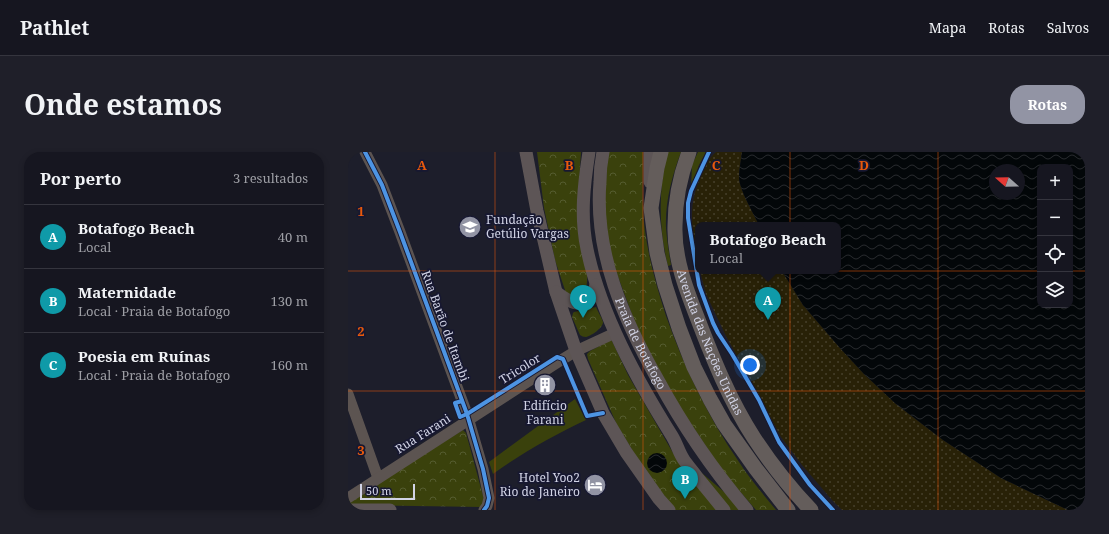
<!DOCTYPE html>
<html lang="pt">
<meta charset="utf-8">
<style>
body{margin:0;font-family:"Noto Serif",serif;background:#1f1f29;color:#f1f3f6}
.controls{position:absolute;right:12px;top:12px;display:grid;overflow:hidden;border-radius:8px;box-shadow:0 2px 6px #0003}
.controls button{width:36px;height:36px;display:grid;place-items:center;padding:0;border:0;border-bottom:1px solid #35353e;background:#161620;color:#f1f3f6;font:20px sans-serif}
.compass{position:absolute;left:641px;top:12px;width:36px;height:36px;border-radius:50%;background:#161620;box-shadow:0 2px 6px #0003;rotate:290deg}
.scale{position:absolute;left:12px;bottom:10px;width:55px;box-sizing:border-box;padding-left:4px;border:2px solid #d1d3e5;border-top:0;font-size:11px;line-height:14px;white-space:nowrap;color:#d1d3e5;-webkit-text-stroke:3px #171831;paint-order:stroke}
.you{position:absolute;left:402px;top:213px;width:14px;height:14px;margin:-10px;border:3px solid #fff;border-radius:50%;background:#1a73e8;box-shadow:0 0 0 6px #1a73e833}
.badge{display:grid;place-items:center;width:26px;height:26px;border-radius:50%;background:#9294a4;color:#fff;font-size:13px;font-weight:700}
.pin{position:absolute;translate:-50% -33px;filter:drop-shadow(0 1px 2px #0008)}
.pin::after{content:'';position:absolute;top:21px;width:14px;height:12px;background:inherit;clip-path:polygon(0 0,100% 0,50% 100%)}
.popup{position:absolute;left:347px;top:70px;width:146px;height:52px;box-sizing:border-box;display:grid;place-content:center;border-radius:8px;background:#161620;filter:drop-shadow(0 1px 3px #0005);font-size:13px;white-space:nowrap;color:#9e9fa5}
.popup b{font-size:15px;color:#f1f3f6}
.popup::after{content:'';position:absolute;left:50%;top:100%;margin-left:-8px;border:8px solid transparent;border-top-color:#161620}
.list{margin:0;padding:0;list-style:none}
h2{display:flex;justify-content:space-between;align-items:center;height:52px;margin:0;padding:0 16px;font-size:17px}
h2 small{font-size:13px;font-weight:400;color:#9e9fa5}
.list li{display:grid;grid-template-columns:26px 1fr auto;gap:12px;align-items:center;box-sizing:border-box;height:64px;padding:0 16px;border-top:1px solid #35353e}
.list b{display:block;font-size:15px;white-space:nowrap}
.list p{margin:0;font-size:13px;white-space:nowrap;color:#9e9fa5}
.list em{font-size:13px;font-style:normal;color:#9e9fa5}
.icon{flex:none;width:22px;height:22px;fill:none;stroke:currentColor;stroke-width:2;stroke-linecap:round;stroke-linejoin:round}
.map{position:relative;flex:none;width:737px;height:358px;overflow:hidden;border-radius:16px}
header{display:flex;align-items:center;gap:24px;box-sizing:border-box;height:56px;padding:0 20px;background:#161620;border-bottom:1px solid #35353e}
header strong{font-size:19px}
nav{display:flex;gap:22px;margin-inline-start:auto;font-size:14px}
.intro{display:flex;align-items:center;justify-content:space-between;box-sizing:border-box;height:96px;padding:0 24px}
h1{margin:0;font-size:28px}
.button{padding:10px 18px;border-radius:16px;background:#9294a4;color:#fff;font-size:14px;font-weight:700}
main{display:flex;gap:24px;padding:0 24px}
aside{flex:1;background:#161620;border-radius:16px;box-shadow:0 2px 6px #0003}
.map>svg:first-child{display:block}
</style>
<header>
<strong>Pathlet</strong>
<nav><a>Mapa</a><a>Rotas</a><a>Salvos</a></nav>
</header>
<div class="intro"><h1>Onde estamos</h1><a class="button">Rotas</a></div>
<main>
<aside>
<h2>Por perto<small>3 resultados</small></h2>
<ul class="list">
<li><span class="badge" style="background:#0f9aa8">A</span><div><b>Botafogo Beach</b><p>Local</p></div><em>40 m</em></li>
<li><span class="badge" style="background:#0f9aa8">B</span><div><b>Maternidade</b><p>Local · Praia de Botafogo</p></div><em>130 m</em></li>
<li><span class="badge" style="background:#0f9aa8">C</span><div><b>Poesia em Ruínas</b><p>Local · Praia de Botafogo</p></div><em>160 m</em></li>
</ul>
</aside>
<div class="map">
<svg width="737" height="358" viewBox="0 0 737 358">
<defs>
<pattern id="sand-dots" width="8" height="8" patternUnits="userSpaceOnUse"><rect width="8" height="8" fill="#282107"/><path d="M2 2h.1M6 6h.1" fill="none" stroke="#46402b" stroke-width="1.8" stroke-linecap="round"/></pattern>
<pattern id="park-crowns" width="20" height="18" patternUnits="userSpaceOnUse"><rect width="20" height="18" fill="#3a410c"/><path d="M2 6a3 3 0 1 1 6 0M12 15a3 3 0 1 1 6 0" fill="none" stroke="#555c2f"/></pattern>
<pattern id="water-waves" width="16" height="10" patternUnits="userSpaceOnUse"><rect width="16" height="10" fill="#030709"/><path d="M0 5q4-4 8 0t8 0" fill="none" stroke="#272a2d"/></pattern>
</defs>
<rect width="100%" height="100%" fill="#1d1e2b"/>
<g fill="#3a410c">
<path d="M319,0H333C324,24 317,50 318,76C319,88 321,101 323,113L320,114C313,87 311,58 314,31C315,20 318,10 319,0Z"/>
<polygon points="350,0 358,0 351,13 343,35 344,13"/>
<path d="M227,247L238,268C206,283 174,301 145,322L141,310Z"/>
<polygon points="349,317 381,344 393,358 382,358"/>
</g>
<g fill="url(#sand-dots)">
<path d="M368,0H394C393,8 391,17 391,26C392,39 405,60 411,73H350V110C343,76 339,50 356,18C359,11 362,5 368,0Z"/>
<polygon points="352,119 434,119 455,153 492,196 516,222 548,252 595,288 653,326 720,358 494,358 484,348 454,313 433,285 378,184 358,142"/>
</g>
<g fill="url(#park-crowns)">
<path d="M189,0H233C230,30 233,60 236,90C237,106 242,125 237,140C236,143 234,145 231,147L218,141L207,108L203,89L196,56Z"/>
<path d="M261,0H295C295,26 293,53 297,79C301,108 309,136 318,164C336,215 360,265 391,310C402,327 415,342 428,358H408L376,321L335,260L306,211L285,165L269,122L260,93L256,65L259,10Z"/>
<path d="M248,155C250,160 254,166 255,170C255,176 243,184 238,185C235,185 234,184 232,183L224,165L225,161L226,160Z"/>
<polygon points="263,188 264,189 280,223 325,301 370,358 325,358 305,332 269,273 240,207 239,202 242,199"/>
<polygon points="115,278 118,281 137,351 135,355 0,353 0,349"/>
</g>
<g fill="url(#water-waves)" fill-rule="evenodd">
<path d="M394,0H737V358H720L653,326L595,288L548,252L516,222L492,196L455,153L434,119H490V73H411C405,60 392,39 391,26C391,17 393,8 394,0ZM692,15H722V153H692ZM647,18H671V42H647Z"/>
<circle cx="309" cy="311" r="10"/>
</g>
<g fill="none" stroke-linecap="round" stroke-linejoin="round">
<g stroke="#5c5451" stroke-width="11">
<polyline points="17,0 34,33 52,80 119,262 135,317 141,346 139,354 136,358"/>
<polyline points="0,242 30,326"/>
<polyline points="0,346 215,207 228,199 267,181"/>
</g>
<g stroke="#5d5556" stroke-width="13">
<polyline points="178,0 189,59 208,140 228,199 255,261 278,300 311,347 321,358"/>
<path d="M241,0C236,32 232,64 239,97C252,161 289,228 324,284C329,292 331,301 336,308C340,314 345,319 349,325C358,336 367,347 376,358"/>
<path id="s1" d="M255,0C253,10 252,20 252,30C246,101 276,168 310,228C335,274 365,318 399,358"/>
<polyline points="302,0 302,30"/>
<path d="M208,140C224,153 242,160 248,133"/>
<polyline points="0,358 42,358"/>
</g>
<g stroke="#645d5b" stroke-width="15">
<polyline points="313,0 309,16 303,56 309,101 317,133 331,176 346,215 362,247 376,272 408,317 440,358"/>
<path id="s2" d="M341,0C332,24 327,49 327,74C326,106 338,137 349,165C365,207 382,249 406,286C423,312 442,336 463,358"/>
</g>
<g stroke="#171831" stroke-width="6">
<g id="cycleway">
<polyline points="17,0 34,33 52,80 119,262 135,317 141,346 139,354 136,358"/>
<polyline points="361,0 343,39 340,51 340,66 351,133 365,171 370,181 384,202 411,248 431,290 462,333 485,358"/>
<polyline points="114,249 107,251 112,265 119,262 209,205 215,207 239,264 255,261"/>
</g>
</g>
<use href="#cycleway" stroke="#4d94e3" stroke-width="4"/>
</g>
<path fill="none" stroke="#e8590c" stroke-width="1" stroke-opacity="0.55" d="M147,0V358M295,0V358M442,0V358M590,0V358M0,119H692M722,119H737M0,239H737"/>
<defs>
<g id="university-disc" transform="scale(1.15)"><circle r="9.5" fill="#9294a4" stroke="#171831"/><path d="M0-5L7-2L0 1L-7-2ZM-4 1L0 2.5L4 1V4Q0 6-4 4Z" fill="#fff"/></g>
<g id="building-disc" transform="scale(1.15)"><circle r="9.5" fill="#9294a4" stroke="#171831"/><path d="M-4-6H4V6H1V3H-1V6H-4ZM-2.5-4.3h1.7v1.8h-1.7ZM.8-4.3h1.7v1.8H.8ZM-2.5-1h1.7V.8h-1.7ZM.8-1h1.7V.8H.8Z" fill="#fff"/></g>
<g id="hotel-disc" transform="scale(1.15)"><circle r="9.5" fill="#9294a4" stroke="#171831"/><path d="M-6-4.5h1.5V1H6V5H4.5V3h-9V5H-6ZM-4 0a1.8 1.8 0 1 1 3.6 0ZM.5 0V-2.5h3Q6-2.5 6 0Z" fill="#fff"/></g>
</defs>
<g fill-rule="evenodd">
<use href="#university-disc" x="122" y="75"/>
<use href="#building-disc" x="197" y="233"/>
<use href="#hotel-disc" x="247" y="333"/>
</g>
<g text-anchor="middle" stroke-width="3.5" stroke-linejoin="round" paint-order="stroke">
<g font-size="12" fill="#d1d3e5" stroke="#171831" text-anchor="start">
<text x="138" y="72">Fundação<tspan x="138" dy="14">Getúlio Vargas</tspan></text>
<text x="197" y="258" text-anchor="middle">Edifício<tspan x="197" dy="14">Farani</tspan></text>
<text x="232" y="330" text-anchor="end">Hotel Yoo2<tspan x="232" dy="14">Rio de Janeiro</tspan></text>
</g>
<g font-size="12" fill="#d1d3e5" stroke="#171831">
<text transform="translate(97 174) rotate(70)" y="4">Rua Barão de Itambi</text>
<text dy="4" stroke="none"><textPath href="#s2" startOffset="198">Avenida das Nações Unidas</textPath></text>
<text dy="4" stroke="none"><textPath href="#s1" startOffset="199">Praia de Botafogo</textPath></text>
<text transform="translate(172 217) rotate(-32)" y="4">Tricolor</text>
<text transform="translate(75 282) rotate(-32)" y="4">Rua Farani</text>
</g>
</g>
<g font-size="13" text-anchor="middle" font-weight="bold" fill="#e8590c" stroke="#171831" stroke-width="3.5" stroke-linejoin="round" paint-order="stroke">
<text x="74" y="18">A</text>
<text x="221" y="18">B</text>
<text x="368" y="18">C</text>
<text x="516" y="18">D</text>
<text x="13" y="64">1</text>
<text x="13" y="184">2</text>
<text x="13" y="303">3</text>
</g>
</svg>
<div class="controls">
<button>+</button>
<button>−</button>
<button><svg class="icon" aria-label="locate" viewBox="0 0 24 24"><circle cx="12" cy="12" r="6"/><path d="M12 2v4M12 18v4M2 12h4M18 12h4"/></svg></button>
<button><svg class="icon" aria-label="layers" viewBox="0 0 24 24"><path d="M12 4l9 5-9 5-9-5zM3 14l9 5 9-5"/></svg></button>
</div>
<svg class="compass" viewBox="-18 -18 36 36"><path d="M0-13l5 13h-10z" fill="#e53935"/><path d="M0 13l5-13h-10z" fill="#9e9fa5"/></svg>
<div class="scale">50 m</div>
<div class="you"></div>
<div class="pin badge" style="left:420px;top:168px;background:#0f9aa8">A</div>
<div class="popup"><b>Botafogo Beach</b>Local</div>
<div class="pin badge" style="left:337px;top:347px;background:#0f9aa8">B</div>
<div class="pin badge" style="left:235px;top:166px;background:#0f9aa8">C</div>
</div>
</main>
